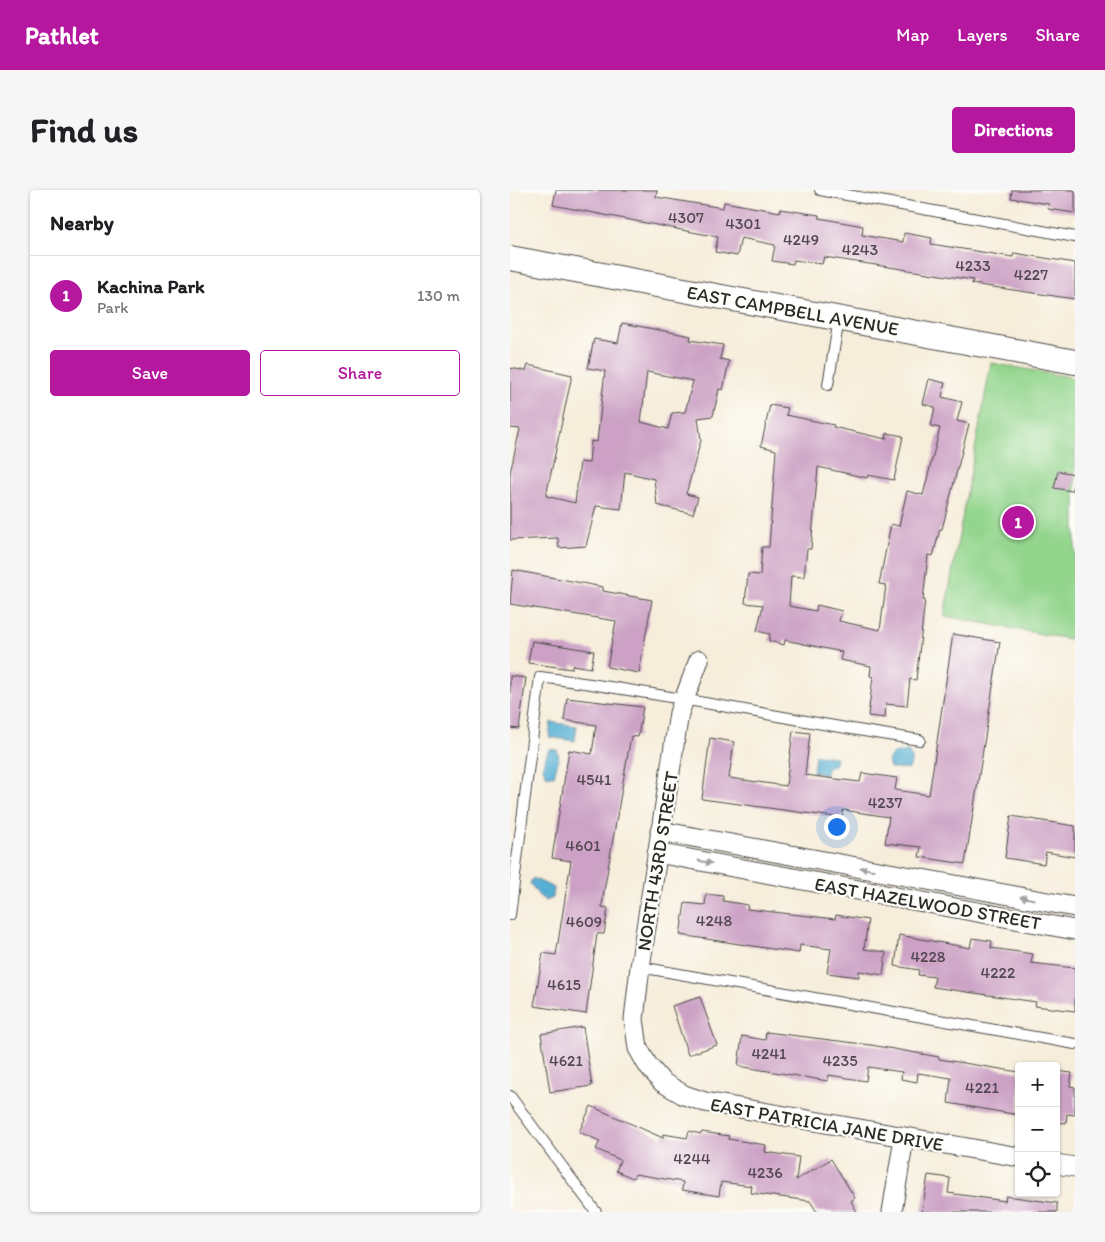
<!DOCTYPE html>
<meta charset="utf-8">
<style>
body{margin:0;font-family:Itim,sans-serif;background:#f6f6f6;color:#202124}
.controls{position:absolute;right:15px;bottom:15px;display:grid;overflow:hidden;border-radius:5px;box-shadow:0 1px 4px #0004}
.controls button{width:45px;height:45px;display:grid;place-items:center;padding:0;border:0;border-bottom:1px solid #e0e0e0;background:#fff;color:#202124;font:25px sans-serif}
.you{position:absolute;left:326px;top:636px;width:18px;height:18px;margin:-12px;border:4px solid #fff;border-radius:50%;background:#1a73e8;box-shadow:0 0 0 8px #1a73e833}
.badge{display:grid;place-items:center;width:32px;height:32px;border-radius:50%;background:#b5179e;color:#fff;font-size:16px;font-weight:700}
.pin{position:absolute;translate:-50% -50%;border:2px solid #fff;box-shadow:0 1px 5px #0006}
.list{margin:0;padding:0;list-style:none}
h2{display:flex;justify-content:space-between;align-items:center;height:65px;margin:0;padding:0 20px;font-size:21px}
h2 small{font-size:16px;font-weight:400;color:#757577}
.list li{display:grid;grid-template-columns:32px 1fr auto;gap:15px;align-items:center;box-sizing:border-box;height:80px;padding:0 20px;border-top:1px solid #e0e0e0}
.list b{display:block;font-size:19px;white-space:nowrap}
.list p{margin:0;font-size:16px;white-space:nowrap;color:#757577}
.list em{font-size:16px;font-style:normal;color:#757577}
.actions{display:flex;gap:10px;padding:15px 20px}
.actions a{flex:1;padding:11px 0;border:1px solid #b5179e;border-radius:5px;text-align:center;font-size:18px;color:#b5179e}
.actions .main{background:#b5179e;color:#fff}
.icon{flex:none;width:28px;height:28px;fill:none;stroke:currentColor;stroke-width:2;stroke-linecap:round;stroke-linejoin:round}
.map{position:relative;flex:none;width:565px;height:1022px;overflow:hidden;border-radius:5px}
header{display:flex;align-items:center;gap:30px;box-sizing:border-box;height:70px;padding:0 25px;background:#b5179e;color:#fff}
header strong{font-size:24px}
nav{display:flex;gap:28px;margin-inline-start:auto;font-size:18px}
.intro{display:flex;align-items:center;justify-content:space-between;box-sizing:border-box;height:120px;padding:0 30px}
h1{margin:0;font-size:35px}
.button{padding:12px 22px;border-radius:5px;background:#b5179e;color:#fff;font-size:18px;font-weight:700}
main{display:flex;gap:30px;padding:0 30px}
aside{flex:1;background:#fff;border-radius:5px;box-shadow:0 1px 4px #0004}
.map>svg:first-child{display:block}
</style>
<header>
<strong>Pathlet</strong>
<nav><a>Map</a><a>Layers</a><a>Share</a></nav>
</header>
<div class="intro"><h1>Find us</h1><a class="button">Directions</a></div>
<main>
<aside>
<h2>Nearby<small></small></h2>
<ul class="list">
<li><span class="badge">1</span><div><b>Kachina Park</b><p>Park</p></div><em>130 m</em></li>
</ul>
<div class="actions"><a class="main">Save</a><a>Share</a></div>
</aside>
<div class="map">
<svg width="565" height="1022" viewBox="0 0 565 1022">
<rect width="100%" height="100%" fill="#fdfcf7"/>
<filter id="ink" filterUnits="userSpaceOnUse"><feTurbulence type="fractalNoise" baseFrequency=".02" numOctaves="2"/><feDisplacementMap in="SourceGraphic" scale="10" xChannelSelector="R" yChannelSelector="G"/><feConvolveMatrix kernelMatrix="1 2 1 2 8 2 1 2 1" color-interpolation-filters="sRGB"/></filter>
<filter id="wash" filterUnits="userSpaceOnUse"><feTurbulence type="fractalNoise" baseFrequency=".0096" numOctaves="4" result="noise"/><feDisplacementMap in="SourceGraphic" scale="20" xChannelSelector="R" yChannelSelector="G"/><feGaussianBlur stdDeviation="1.12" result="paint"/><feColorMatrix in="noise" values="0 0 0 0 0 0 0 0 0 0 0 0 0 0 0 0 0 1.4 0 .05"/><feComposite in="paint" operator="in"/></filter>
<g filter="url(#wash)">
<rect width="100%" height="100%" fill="#f6edda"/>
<polygon fill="#93d58d" stroke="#5f805c" points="481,173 565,188 565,450 434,426"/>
<g fill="#55afd3" stroke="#406d7f">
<polygon points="41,532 67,536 65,551 39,547"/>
<polygon points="39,559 47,560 49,567 44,586 36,585 32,577"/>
<polygon points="398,561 402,569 399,579 380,578 378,571 382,564"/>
<polygon points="305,565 326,567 325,574 317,578 316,585 303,582"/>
<polygon points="23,688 44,698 43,708 36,711 29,706 20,693"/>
</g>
<g id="blocks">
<g fill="#cca1c5" fill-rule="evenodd">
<polygon points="46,0 147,0 146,7 213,18 214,12 270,22 270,19 309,25 309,28 353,36 352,45 393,52 394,43 422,48 421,54 503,67 504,63 565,73 565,109 462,94 463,90 314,67 312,74 284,70 283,74 262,71 265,55 231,48 227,66 205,62 208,47 43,15"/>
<polygon points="502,0 565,0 565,23 538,19 539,14 501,8"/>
<path d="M112,133L181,146L180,150L213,155L210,169L219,171L213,200L209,199L203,226L188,228L191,250L176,304L188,307L183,324L147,315L144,289L115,282L111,319L86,316L76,356L49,358L48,348L0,350V283L10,239L0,238V178L16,181L18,175L62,185L36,306L65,313L70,272L79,273L81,251L87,252L95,181L78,178L84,149L108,153ZM137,182L183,191L175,222L162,223L158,239L131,232Z"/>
<polygon points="419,189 435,193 432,207 452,212 447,231 459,234 432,339 430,339 423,366 418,365 413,410 415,410 406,490 400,489 397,516 376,514 375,528 358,526 363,487 360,486 361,476 330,470 332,462 275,450 274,455 259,451 260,444 247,441 253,415 235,413 238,384 250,385 252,357 259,357 266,260 251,256 260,215 278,218 276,225 324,235 323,237 376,249 377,243 393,246 384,290 358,285 357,288 308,277 301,359 297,359 294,387 281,386 279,416 306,421 307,415 332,421 329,431 370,440 376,395 369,394 381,334 389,336 397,301 413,305 430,238 421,236 425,217 413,214"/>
<polygon points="548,281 565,284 562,301 544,298"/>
<polygon points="3,380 93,397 93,401 142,410 129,483 97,477 106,431 0,414"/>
<polygon points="443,444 490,452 455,674 409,667 411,657 375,653 379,627 333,620 332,628 192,609 200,548 224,552 219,588 276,596 283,541 300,543 295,585 350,592 352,583 387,588 385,600 419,605"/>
<polygon points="22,451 84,461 81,478 62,475 62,479 18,473"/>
<polygon points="0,486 16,488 9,539 0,538"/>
<polygon points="57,508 133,517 128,547 121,546 94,701 92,717 98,718 94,744 87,744 76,824 24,816 33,763 46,765 61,671 42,668 59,560 82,564 86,535 54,530"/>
<polygon points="501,626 565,636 565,667 536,662 534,674 495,668"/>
<polygon points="196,704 213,706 213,711 238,715 237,719 325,729 326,725 358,730 354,759 376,762 373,785 349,781 349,787 317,783 321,759 290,755 289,763 170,745 175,713 195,715"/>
<polygon points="389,745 460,758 462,748 482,751 481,758 523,764 521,773 565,778 565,821 525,816 526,812 423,797 425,787 408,785 409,780 385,776"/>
<polygon points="190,807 207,855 178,865 162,816"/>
<polygon points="73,837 82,896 40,902 31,844"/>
<polygon points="256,842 361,855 429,867 429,869 509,882 509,925 438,913 441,888 408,883 407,892 391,889 392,882 358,877 356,891 319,885 318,891 228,876 232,846 255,850"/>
<polygon points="546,881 562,883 560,896 565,897 565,925 557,924 556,933 546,932"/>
<polygon points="81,916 153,948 153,944 177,948 179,941 191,944 192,942 219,946 218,949 256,955 255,962 289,967 286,990 321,969 345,1008 341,1011 347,1022 307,1022 300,1011 241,1003 242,996 211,992 209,1006 172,1000 173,992 125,984 123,988 106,981 110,970 86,959 90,951 69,942"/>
<polygon points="418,985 440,988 438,1003 495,1011 496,1006 547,1013 547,1022 412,1022"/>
</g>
</g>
</g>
<g filter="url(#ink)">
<use href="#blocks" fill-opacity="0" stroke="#494845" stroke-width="1"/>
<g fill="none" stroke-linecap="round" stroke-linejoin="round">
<g stroke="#494845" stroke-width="12">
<g id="service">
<polyline points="310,0 565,47"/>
<polyline points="318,195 329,129"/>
<path d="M0,725L30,487C157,503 283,531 410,550"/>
<polyline points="130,777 565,854"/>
<polyline points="0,906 86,1022"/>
</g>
</g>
<g stroke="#494845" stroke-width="21">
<g id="minor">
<polyline points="189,470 169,523 130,777 124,829 128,858 137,874 152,892 174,905 195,912 509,967"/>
<polyline points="150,641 565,717"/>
<polyline points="147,663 565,740"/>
<polyline points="546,974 565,977"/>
<polyline points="382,1022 394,948"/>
</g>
</g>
<g stroke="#494845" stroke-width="26">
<polyline id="tertiary" points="0,68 565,172"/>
</g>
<use href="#service" stroke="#fff" stroke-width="10"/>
<use href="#minor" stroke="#fff" stroke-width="19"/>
<use href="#tertiary" stroke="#fff" stroke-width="24"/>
</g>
<defs><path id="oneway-solid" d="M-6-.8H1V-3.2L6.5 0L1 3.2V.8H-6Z" transform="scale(1.25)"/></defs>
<g fill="#a0a0a0">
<use href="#oneway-solid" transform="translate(195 672) rotate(11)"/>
<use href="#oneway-solid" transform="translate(357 679) rotate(-170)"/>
<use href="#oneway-solid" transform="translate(517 708) rotate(-169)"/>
</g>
</g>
<g text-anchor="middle" stroke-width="4.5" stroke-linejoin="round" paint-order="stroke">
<g font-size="16" fill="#534852">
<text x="176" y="33">4307</text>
<text x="233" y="39">4301</text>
<text x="291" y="55">4249</text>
<text x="350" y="65">4243</text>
<text x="463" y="81">4233</text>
<text x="521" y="90">4227</text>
<text x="84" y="595">4541</text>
<text x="375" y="618">4237</text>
<text x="73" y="661">4601</text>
<text x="204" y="736">4248</text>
<text x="74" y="737">4609</text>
<text x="418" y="772">4228</text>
<text x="488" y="788">4222</text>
<text x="54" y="800">4615</text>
<text x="259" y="869">4241</text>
<text x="56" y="876">4621</text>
<text x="330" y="876">4235</text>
<text x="472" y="903">4221</text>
<text x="182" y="974">4244</text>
<text x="255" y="988">4236</text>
</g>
<g font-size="19" fill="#2b2b2b" stroke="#fdfcf7">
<text transform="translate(283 120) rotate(10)" y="7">EAST CAMPBELL AVENUE</text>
<text transform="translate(147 671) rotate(-81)" y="7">NORTH 43RD STREET</text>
<text transform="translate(418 713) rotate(10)" y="7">EAST HAZELWOOD STREET</text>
<text transform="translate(317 934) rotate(10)" y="7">EAST PATRICIA JANE DRIVE</text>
</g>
</g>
</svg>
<div class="controls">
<button>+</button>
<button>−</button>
<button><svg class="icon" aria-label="locate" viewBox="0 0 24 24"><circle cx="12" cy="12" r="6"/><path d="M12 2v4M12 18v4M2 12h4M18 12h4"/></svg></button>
</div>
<div class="you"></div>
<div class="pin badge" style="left:508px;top:332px">1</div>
</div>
</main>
